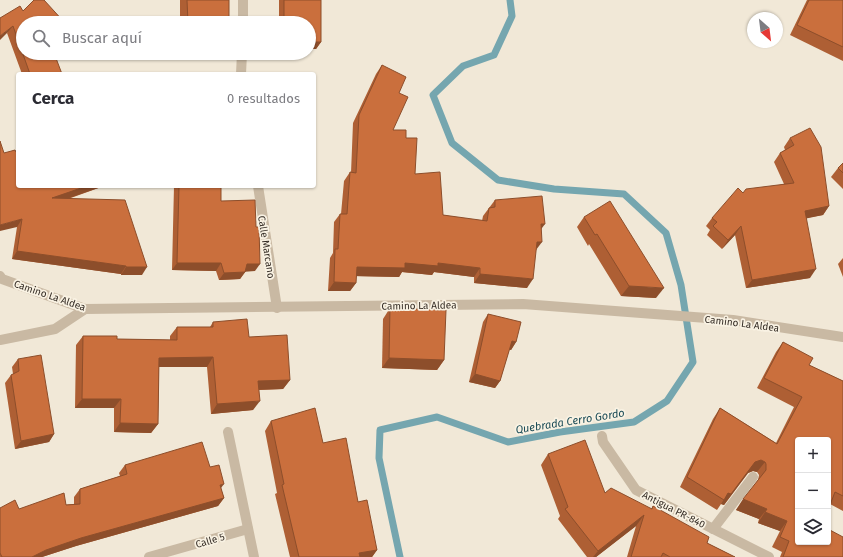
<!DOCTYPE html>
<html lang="es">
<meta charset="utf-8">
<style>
body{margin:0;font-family:"Fira Sans",sans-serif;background:#f7f7f7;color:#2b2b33}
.controls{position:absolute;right:12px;bottom:12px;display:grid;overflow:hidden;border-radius:4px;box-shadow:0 1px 3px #0004}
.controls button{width:36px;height:36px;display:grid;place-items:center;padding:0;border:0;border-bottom:1px solid #e1e1e2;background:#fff;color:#2b2b33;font:20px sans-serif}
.compass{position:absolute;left:747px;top:12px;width:36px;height:36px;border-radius:50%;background:#fff;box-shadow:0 1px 3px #0004;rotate:152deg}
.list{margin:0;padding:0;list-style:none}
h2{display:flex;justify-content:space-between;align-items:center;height:52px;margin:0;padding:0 16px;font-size:17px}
h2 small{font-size:13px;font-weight:400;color:#7c7c81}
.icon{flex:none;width:22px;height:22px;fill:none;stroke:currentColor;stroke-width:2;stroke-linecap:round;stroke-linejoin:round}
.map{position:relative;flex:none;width:843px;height:557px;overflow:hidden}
.search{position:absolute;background:#fff;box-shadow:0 1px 3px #0004;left:16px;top:16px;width:300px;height:44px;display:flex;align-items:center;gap:10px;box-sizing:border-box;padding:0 14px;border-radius:22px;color:#7c7c81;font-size:15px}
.panel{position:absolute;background:#fff;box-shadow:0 1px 3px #0004;left:16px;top:72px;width:300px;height:116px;border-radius:4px}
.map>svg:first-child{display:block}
</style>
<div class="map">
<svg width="843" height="557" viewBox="0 0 843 557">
<rect width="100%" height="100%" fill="#f1e8d7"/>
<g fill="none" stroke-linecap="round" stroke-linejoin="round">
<polyline stroke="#75a6af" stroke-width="7" points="400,557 379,458 380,430 437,417 508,442 560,432 634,422 667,401 693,362 681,285 666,233 624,194 554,189 498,180 452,143 433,95 463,66 494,55 512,16 510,0"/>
<g stroke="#c9b9a3" stroke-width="10">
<polyline points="243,23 243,0"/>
<polyline points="241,74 242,53"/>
<polyline points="258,186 277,308"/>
<polyline points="0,340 55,329 85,309"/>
<polyline points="228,432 254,557"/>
<polyline points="602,436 603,442 636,490 769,557"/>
<polyline points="713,529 753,477"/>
<polyline points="149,557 248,529"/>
</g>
<polyline stroke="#c9b9a3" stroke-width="10" points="0,276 2,279 85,309 523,304 733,320 843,337"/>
</g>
<g fill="#ae5f34">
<polygon points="180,0 229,0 229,17 226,23 180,23"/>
<polygon points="279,0 321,0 321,42 316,49 309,23 279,23"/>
<polygon points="807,0 843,0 843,61 790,35"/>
<polygon points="20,6 23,23 62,74 22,74 7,33"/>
<polygon points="382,65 399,93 393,130 406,138 415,174 443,215 482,221 483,216 495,200 541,229 527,288 474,283 474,277 434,272 432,275 402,272 399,277 356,276 356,283 350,291 328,291 330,258 333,253 334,222 340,214 341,214 344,181 350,172 351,173 353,123 376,74"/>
<polygon points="790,138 829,206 823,215 806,218 810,278 746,288 735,235 722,249 707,235 710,230 706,226 712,218 743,193 784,184 774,162 780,153 785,150 784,147"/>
<polygon points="4,153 18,186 104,186 68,199 142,275 121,275 121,274 12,259 17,227"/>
<polygon points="843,163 843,189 831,177 838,168"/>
<polygon points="174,186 221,186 221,201 255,271 246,271 240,279 219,280 216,271 172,270"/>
<polygon points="584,217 656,298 621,296 589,244 588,246 577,227"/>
<polygon points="843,258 843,277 838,264"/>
<polygon points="390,308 444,360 437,370 382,368 383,319"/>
<polygon points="488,314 516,342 511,350 509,349 500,381 495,388 469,382 483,322"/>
<polygon points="213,322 249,337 290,380 283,389 259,390 253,410 211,414 207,367 159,367 158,424 151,433 114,432 114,408 75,408 76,345 83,336 117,339 170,340 170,336 177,327 210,327"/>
<polygon points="783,342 809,365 843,381 843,511 830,504 798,542 843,557 780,557 782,552 772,547 780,531 758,523 759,519 736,510 758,480 759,475 757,472 753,471 748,473 724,505 721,504 717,510 680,487 713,419 720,408 776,443 794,407 757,388 776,352"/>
<polygon points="18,359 54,434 49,442 15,449 5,383 11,375 13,374 12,367"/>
<polygon points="271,421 323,443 358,502 377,550 372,557 290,557 275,494 277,493 265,431"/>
<polygon points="548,454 605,493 651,509 653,506 707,543 735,557 627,557 636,526 596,557 587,557 558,519 560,516 541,465"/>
<polygon points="125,465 210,467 221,488 224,498 218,506 76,546 42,557 0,557 0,508 19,509 74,504 74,497 80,489 120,476 119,473"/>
</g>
<g fill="#8d4e2b">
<polygon points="229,17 226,23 210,23 219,18"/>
<polygon points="13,26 7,33 0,40 0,36"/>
<polygon points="309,42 321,42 316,49 309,49"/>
<polygon points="87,186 104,186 46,206 52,198"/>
<polygon points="829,206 823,215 799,220 805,211"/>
<polygon points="22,219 17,227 0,231 0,225"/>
<polygon points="541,224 545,224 539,232"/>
<polygon points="741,226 735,235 722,249 728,240"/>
<polygon points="537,242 542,242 536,250"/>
<polygon points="17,251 126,266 121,274 12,259"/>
<polygon points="177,263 221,263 216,271 172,270"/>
<polygon points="405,263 438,263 480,268 474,277 434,272 432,275 402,272 399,277 351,276 357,267"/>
<polygon points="247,264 260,264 255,271 242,272"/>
<polygon points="126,267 147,267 142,275 121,275"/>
<polygon points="816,269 810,278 746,288 752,280"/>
<polygon points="245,272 240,279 219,280 224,273"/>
<polygon points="480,274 533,279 527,288 474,283"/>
<polygon points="334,282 356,283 350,291 328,291"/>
<polygon points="629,286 664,288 656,298 621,296"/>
<polygon points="512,341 516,342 511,350 507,349"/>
<polygon points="213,357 207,367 152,367 159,358"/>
<polygon points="389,358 444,360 437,370 382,368"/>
<polygon points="475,374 500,381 495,388 469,382"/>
<polygon points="290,380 283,389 252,390 258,381"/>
<polygon points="82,399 121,399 114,408 75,408"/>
<polygon points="260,401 253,410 211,414 217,404"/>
<polygon points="120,423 158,424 151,433 114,432"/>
<polygon points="54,434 49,442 15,449 21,441"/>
<polygon points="761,460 765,462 757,472 753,471 748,473 724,505 721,504 728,493 755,462"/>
<polygon points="224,484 218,492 220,485"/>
<polygon points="224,498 218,506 76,546 42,557 32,557 46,550 81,538"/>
<polygon points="743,499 767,509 759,519 736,510"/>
<polygon points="765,512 787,521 780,531 758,523"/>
<polygon points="644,515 636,526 596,557 593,557 598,551"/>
<polygon points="377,550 372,557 356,557 359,553"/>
</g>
<g fill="#ca6f3d" stroke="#8d4e2b">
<polygon points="34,0 44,0 65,23 23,23 23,53 54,53 62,74 30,74 13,26 0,36 0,18 20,6 23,11"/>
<polygon points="187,0 229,0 229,17 219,18 219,22 188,23"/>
<polygon points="284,0 321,0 321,42 309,42 309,23 284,23"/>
<polygon points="809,0 843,0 843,47 797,25"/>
<polygon points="382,65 406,77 399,93 408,97 393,130 406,130 406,138 417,138 415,174 440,172 443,215 487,221 489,208 495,207 495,200 542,196 545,224 541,224 542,242 537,242 533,279 480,274 480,268 438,263 438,266 405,263 405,268 357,267 356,283 334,282 335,249 338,249 340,214 347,214 350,172 356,173 359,115"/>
<polygon points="810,128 821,147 829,206 805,211 816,269 752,280 741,226 728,240 713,226 717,222 712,218 738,188 743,193 746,189 794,183 780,153 794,145 790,138"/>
<polygon points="0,141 4,153 15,150 16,152 18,151 18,186 87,186 52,198 125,200 147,267 126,267 126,266 17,251 22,219 0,225"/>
<polygon points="843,163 843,173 838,168"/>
<polygon points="179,186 221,186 221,201 255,200 256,227 259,227 260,264 247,264 245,272 224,273 221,263 177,263"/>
<polygon points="610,201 664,288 629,286 597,234 595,235 584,217"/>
<polygon points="390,308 446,310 444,360 389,358"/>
<polygon points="488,314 521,322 516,342 512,341 500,381 475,374"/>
<polygon points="247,319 249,337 287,335 290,380 258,381 260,401 217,404 213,357 159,358 158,424 120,423 121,399 82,399 83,336 117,336 117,339 177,340 177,327 213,327 213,322"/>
<polygon points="783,342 813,358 809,365 843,381 843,496 835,492 828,510 828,440 798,440 798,542 828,542 828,529 843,537 843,557 783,557 789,541 780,537 787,521 765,512 767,509 743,499 766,470 766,464 765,462 761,460 755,462 731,494 728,493 724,500 687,477 720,408 777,444 802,397 764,378"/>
<polygon points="41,355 54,434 21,441 11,375 19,371 18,359"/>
<polygon points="315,408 323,443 346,438 358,502 367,500 377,550 359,553 360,557 299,557 282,485 284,484 271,421"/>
<polygon points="585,440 605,493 611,488 652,509 653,506 709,537 707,543 735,557 670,557 663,553 661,557 631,557 644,515 598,551 565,509 568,507 548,454"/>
<polygon points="202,442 210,467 219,465 224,484 220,485 224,498 81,538 46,550 32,557 2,557 0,553 0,508 15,500 19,509 64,493 66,505 80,504 80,489 127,474 125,465"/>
</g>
<g text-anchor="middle" stroke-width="3.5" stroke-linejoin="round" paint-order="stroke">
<g font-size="10" fill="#342c25" stroke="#f9f2e3">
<text transform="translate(267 247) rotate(81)" y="4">Calle Marcano</text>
<text transform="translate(50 295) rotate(19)" y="4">Camino La Aldea</text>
<text transform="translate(419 305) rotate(-1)" y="4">Camino La Aldea</text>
<text transform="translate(742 323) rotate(7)" y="4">Camino La Aldea</text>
<text transform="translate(674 509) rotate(27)" y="4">Antigua PR-840</text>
<text transform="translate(210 540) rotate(-16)" y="4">Calle 5</text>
</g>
<g font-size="11" font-style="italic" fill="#1a4b56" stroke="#f9f2e3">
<text transform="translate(570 421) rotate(-9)" y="4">Quebrada Cerro Gordo</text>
</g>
</g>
</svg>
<div class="controls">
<button>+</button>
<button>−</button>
<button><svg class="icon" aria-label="layers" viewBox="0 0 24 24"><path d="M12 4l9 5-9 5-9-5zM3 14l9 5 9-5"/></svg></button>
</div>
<svg class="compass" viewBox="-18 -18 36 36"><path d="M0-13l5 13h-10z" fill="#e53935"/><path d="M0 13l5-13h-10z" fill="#7c7c81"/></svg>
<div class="search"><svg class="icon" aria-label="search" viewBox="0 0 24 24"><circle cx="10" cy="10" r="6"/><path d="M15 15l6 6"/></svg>Buscar aquí</div>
<section class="panel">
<h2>Cerca<small>0 resultados</small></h2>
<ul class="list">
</ul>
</section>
</div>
